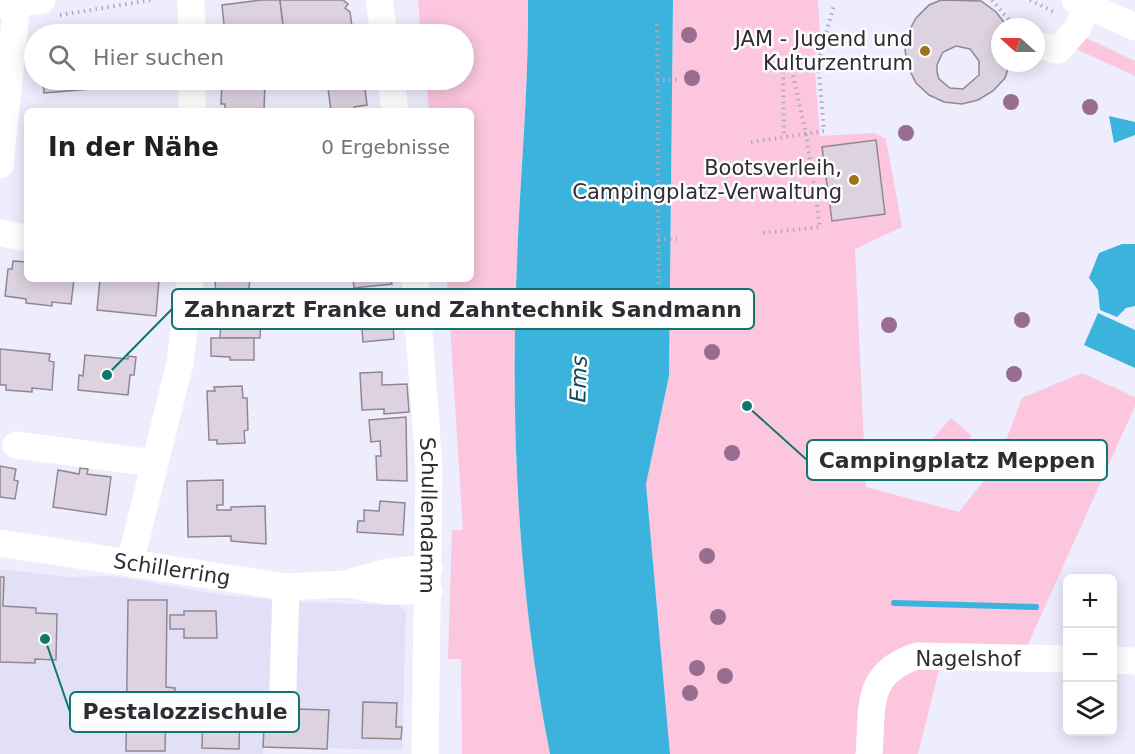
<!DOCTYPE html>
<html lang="de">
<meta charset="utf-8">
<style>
body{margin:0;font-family:"DejaVu Sans",sans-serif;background:#f2f2f2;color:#202124}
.controls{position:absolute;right:18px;bottom:18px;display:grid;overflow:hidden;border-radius:9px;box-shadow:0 3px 15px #0003}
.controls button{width:54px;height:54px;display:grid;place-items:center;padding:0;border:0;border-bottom:2px solid #e0e0e0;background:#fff;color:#202124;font:30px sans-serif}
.compass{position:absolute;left:991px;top:18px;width:54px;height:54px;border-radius:50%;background:#fff;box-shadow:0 3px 15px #0003;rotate:291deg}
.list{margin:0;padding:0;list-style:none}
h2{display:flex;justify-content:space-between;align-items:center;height:78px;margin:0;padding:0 24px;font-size:26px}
h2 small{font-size:20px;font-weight:400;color:#757577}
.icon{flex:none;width:33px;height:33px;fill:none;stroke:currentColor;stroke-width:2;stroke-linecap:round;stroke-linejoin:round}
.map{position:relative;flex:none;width:1135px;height:754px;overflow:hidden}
.search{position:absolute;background:#fff;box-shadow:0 3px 15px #0003;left:24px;top:24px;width:450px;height:66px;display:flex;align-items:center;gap:15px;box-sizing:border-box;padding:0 21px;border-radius:33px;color:#757577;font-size:22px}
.panel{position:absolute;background:#fff;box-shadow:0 3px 15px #0003;left:24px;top:108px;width:450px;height:174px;border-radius:9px}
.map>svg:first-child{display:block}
</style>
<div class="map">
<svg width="1135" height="754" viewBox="0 0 1135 754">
<rect width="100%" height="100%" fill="#eeedfe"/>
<polygon fill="#e1e0f7" points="0,569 67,577 112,576 223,595 295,602 398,605 406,611 402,750 264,747 263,754 0,754"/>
<g fill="#fbc6de">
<path d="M418,0H528C529,88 520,175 517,262C510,426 518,593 550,754H462L461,659H448L452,530H463L447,279H471V111H429L426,80H464V34H421Z"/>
<polygon points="673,0 818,0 820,35 814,60 820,136 874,133 886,139 902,227 855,249 866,487 959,512 997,464 1022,398 1082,373 1135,397 1135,406 1025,651 897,653 864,754 670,754 646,484 669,376"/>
<polygon points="1080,35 1135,61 1135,76 1074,48"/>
<polygon points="951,418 972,436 936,476 916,458"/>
<polygon points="933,665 939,670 918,754 873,754 891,677"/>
</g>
<g fill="#3cb3dd">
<path d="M528,0H673L669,376L646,484L670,754H550C518,593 510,426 517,262C520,175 529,88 528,0Z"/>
<polygon points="1109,116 1135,122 1135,135 1114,143"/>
<polygon points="1122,244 1135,244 1135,306 1126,308 1117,317 1100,310 1098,290 1089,278 1099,253"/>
<polygon points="1098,313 1135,330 1135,368 1084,345"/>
</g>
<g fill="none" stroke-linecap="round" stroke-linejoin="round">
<polyline stroke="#3cb3dd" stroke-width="6" points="894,603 1036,607"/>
</g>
<g fill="#ddd2e0" stroke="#918793" stroke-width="1.5" fill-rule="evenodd">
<polygon points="261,0 280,0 284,33 225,34 222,5"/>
<polygon points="280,0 343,0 348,4 345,8 350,12 353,34 319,34 318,29 284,33"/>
<path d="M941,0L981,1L996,12L1007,26L1000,27V63H1010L1005,78L993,91L978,100L962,104L944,102L929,95L916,83L908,67L905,50L908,33L916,18L929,5ZM956,46L970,49L979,61V75L963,89L950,88L939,79L937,72V65L943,52Z"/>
<polygon points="158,26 159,34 113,34 131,32 130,29"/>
<polygon points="43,80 105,80 105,83 91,84 91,89 44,93"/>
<polygon points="327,80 364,80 367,105 354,107 354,111 331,111"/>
<polygon points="222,82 265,83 264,111 225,111 225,104 221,104"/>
<polygon points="876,140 885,214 832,221 822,147"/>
<polygon points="13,261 27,262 27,279 74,279 71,304 52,302 52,306 26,303 26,299 5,296 8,269 12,269"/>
<polygon points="100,279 159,279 156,316 97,310"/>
<polygon points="215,279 250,279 248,297 216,297"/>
<polygon points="353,279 391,279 392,284 354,288"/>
<polygon points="377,312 378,317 397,316 398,325 393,325 394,339 363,342 361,314"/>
<polygon points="240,317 261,317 260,338 220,338 221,321 240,321"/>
<polygon points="211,338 254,338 254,360 230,360 230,357 211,356"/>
<polygon points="0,349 50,354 49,361 54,362 52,390 32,388 32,392 6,390 6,385 0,385"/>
<polygon points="85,355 128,359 128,356 136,357 134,375 130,375 128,395 78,390 79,375 83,376"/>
<polygon points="382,372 382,385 407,384 409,412 384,414 384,409 362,410 360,373"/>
<polygon points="242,386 243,398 247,398 248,430 244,431 245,443 217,444 217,440 209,440 207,391 215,391 214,387"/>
<polygon points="406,417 407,481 377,480 376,456 381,456 380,441 371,442 369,420"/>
<polygon points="0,466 16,469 14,480 18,481 15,499 0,497"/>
<polygon points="80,468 88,469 87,474 111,477 106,515 53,507 58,470 79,474"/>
<polygon points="223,480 223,505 217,505 217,510 231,510 231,507 265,506 266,544 231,541 231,536 188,537 187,481"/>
<polygon points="380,501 405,503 403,535 357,532 358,521 364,521 364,510 379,511"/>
<polygon points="0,577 4,577 3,606 36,608 36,613 57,614 56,660 35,659 35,663 0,662"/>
<polygon points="128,600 167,600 166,687 175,688 174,704 166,704 165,751 126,751"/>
<polygon points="184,611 216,611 217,638 184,638 184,629 170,629 170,615 184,615"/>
<polygon points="363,702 397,703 396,727 402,727 401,739 362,738"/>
<polygon points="203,706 240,707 239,749 202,748"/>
<polygon points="265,708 329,710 327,749 263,747"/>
</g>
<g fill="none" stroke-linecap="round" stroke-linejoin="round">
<g stroke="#adacba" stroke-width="4" stroke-dasharray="1.5 4.5" stroke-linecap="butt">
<polyline points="992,0 1015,27"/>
<polyline points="1030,0 1056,13"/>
<polyline points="60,15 151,0"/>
<polyline points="657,24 659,313"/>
<polyline points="657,80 678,80"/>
<polyline points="751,142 806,134 791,66 783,67 784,137"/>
<polyline points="763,233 820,227 806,134 824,131 818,62 834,5"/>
<polyline points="658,239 677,239"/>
</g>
<g stroke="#fff" stroke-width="27">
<polyline points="191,0 192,34"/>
<polyline points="379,0 384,34"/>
<polyline points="1075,0 1135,27"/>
<polyline points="0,5 42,0"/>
<polyline points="1036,45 1058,50 1077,29 1087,5"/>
<polyline points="192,80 192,111"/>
<polyline points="391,80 395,111"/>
<polyline points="0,165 17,4"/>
<polyline points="0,233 27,238"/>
<path id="s1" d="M415,279L429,466L425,754"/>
<polyline points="16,445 153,463"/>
<path id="s2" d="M0,543L286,587L345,584L388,591H429"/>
<polyline points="130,563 180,363 190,279"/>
<polyline points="355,581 388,572 429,568"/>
<polyline points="1112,660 1135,661"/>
<polyline points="283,687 286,587"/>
<path d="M869,754C873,707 864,673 917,656L1068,659"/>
</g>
</g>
<g fill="#996d90">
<circle cx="689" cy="35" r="8"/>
<circle cx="692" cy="78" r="8"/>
<circle cx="1011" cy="102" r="8"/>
<circle cx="1090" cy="107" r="8"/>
<circle cx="906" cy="133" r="8"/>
<circle cx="1022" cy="320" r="8"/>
<circle cx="889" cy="325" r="8"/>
<circle cx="712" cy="352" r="8"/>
<circle cx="1014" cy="374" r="8"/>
<circle cx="732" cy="453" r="8"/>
<circle cx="707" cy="556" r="8"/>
<circle cx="718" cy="617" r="8"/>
<circle cx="697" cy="668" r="8"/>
<circle cx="725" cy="676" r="8"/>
<circle cx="690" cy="693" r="8"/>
</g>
<g fill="#9b731f" stroke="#fdfdfd" stroke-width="2">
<circle cx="925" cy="51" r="6"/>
<circle cx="854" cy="180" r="6"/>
</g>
<g text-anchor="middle" stroke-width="5" stroke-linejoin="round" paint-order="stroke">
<g font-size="21" fill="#2d2d33" stroke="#fdfdfd" text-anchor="end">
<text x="913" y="46">JAM - Jugend und<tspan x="913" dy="24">Kulturzentrum</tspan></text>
<text x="842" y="175">Bootsverleih,<tspan x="842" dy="24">Campingplatz-Verwaltung</tspan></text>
</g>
<g font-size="21" fill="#2d2d33" stroke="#fdfdfd">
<text dy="7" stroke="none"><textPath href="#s1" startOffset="237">Schullendamm</textPath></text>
<text dy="7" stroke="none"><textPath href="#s2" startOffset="174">Schillerring</textPath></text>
<text x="968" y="666">Nagelshof</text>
</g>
<g font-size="22" font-style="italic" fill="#164759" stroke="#fdfdfd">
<text transform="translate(578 379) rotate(-88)" y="8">Ems</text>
</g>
</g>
<path fill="none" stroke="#0f766e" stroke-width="2" d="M107 375L172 309M747 406L807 460M45 639L70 712"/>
<g fill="#0f766e" stroke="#fdfdfd" stroke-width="2">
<circle cx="107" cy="375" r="6"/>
<circle cx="747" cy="406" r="6"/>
<circle cx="45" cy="639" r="6"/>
</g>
<g fill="#fdfdfd" stroke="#0f766e" stroke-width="2">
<rect x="172" y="289" width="582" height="40" rx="6"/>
<rect x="807" y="440" width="300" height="40" rx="6"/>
<rect x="70" y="692" width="229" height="40" rx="6"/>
</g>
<g font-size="22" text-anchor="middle" font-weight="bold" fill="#2d2d33">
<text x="463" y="317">Zahnarzt Franke und Zahntechnik Sandmann</text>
<text x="957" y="468">Campingplatz Meppen</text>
<text x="185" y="719">Pestalozzischule</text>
</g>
</svg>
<div class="controls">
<button>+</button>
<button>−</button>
<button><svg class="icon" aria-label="layers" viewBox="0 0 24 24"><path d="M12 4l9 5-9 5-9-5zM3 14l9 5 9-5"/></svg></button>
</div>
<svg class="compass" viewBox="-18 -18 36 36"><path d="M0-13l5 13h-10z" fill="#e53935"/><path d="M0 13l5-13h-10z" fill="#757577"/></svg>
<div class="search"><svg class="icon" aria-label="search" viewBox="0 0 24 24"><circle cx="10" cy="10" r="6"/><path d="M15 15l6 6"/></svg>Hier suchen</div>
<section class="panel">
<h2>In der Nähe<small>0 Ergebnisse</small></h2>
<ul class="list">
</ul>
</section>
</div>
